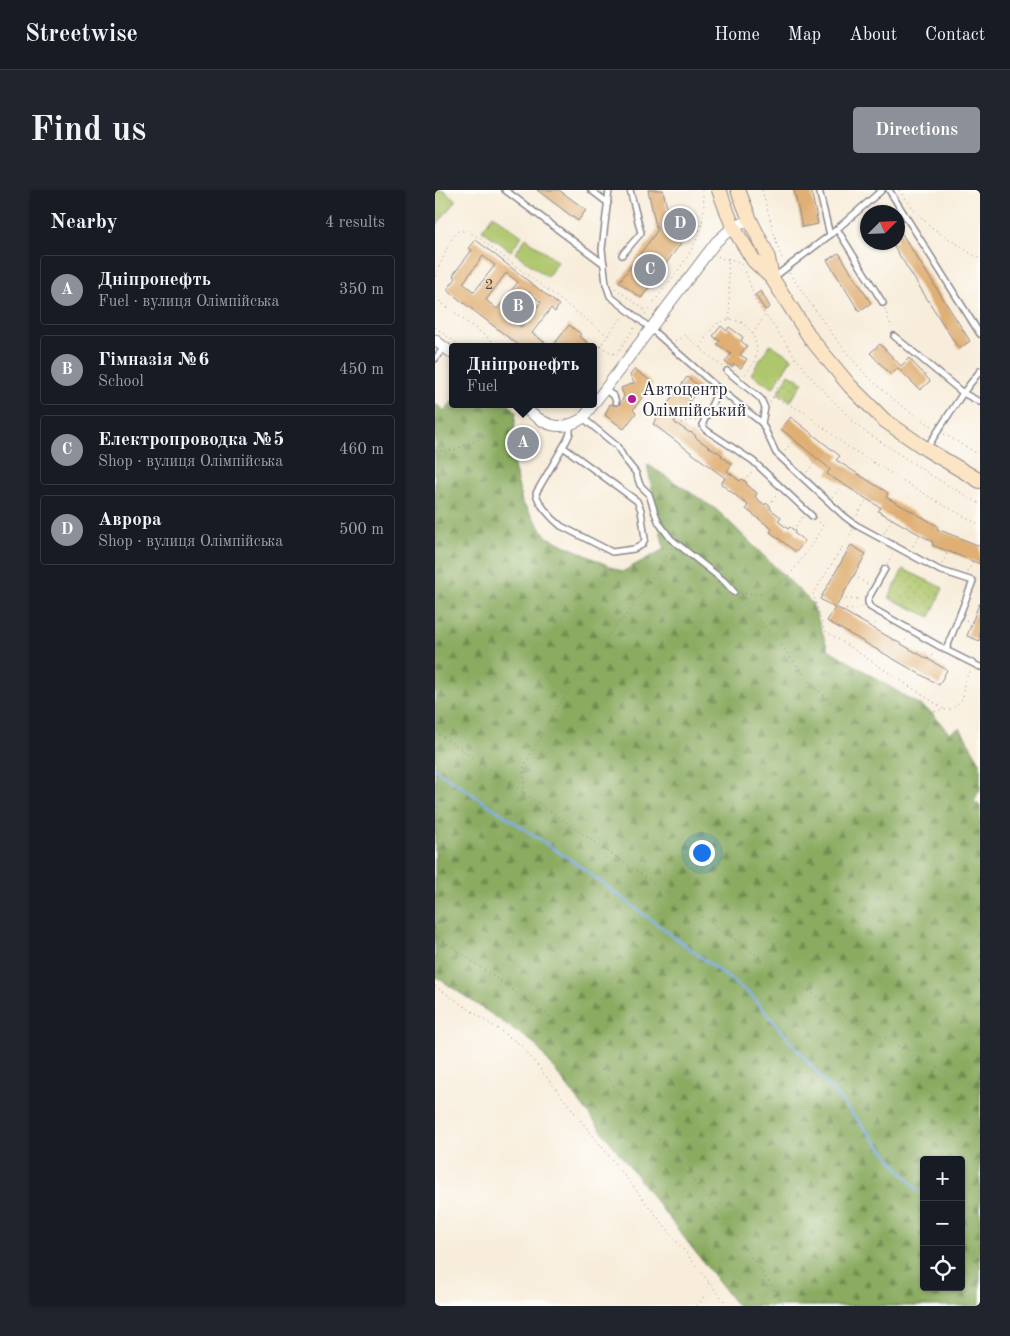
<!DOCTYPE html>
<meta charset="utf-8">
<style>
body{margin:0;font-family:"Old Standard TT",serif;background:#20242c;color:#f1f3f6}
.controls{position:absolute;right:15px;bottom:15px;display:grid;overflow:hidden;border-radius:5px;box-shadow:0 1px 4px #0004}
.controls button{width:45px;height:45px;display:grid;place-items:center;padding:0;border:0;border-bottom:1px solid #363941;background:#171b24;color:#f1f3f6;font:25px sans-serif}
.compass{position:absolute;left:425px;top:15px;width:45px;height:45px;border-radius:50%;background:#171b24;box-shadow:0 1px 4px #0004;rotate:66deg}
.you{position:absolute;left:266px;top:662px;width:18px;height:18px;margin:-12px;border:4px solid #fff;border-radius:50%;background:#1a73e8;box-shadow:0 0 0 8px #1a73e833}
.badge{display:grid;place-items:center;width:32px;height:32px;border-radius:50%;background:#8c9099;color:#fff;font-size:16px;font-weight:700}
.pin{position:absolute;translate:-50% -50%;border:2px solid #fff;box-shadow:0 1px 5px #0006}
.popup{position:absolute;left:14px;top:153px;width:148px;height:65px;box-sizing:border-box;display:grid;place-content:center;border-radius:5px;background:#171b24;filter:drop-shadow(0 1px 4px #0005);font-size:16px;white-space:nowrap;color:#9ea1a6}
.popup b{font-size:19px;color:#f1f3f6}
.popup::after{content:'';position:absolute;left:50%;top:100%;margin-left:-10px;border:10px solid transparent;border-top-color:#171b24}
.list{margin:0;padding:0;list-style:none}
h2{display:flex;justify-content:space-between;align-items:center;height:65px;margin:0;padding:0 20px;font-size:21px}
h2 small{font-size:16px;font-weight:400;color:#9ea1a6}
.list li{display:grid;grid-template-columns:32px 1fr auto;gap:15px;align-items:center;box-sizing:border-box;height:70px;margin:0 10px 10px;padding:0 10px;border:1px solid #363941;border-radius:5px}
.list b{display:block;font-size:19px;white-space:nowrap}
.list p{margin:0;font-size:16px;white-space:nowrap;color:#9ea1a6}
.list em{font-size:16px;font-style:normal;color:#9ea1a6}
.icon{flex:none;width:28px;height:28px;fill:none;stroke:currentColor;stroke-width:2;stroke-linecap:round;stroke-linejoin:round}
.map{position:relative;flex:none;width:545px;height:1116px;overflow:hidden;border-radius:5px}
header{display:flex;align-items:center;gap:30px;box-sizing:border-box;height:70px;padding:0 25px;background:#171b24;border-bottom:1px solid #363941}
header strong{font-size:24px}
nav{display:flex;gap:28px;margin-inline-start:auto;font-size:18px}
.intro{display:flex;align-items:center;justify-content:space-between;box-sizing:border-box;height:120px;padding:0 30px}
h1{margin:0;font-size:35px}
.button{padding:12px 22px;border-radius:5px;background:#8c9099;color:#fff;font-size:18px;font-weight:700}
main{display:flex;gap:30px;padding:0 30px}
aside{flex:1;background:#171b24;border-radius:5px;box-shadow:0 1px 4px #0004}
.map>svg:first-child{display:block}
</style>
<header>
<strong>Streetwise</strong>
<nav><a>Home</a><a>Map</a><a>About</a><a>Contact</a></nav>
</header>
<div class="intro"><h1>Find us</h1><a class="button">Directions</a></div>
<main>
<aside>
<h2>Nearby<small>4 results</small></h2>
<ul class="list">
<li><span class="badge">A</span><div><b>Дніпронефть</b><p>Fuel · вулиця Олімпійська</p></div><em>350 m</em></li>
<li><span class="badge">B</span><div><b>Гімназія №6</b><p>School</p></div><em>450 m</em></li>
<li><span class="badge">C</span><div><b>Електропроводка №5</b><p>Shop · вулиця Олімпійська</p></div><em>460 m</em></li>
<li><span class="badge">D</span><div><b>Аврора</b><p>Shop · вулиця Олімпійська</p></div><em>500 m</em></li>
</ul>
</aside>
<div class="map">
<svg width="545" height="1116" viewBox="0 0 545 1116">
<defs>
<pattern id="forest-firs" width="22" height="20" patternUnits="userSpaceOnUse" patternTransform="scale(1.25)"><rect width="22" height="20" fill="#8aab60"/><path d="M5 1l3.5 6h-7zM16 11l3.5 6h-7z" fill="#708b50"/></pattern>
<pattern id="park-dots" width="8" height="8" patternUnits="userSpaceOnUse" patternTransform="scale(1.25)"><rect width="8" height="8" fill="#aec66c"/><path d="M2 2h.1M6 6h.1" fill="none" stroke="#95aa5e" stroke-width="1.8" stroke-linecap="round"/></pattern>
</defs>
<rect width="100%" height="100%" fill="#fdfcf7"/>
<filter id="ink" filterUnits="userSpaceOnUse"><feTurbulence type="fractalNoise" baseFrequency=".02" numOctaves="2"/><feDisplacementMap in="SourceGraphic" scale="10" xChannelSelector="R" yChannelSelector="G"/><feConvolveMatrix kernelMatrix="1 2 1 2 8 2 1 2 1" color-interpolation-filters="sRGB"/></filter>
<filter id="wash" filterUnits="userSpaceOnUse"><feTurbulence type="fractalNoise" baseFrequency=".0096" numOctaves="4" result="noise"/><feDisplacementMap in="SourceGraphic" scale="20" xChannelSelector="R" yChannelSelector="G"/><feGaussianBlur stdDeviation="1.12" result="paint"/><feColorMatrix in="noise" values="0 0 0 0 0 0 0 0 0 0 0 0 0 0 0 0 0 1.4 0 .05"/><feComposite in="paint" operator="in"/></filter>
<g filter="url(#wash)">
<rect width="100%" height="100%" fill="#f8eddb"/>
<g fill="#aec66c" stroke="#687454">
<polygon points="0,0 8,0 21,10 0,37"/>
<polygon points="58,25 87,46 76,61 47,40"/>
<polygon points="91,48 123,72 112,87 80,63"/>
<polygon points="335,154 357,168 338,198 316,184"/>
</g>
<path fill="url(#forest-firs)" stroke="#56664e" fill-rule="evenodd" d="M18,210V214H73L81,221L77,267L87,312L112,347L187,382L229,359L212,274L282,320L377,413L393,459L496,522L514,543L525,538L545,572V599L539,611L545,616V1116H302L99,853L0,786V214L10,221ZM489,970H526V1097H489Z"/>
<g fill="url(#park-dots)" stroke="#687454">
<polygon points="354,184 368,192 356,211 343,203"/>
<polygon points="468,379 508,398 495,427 454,408"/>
</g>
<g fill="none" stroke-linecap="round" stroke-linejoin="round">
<polyline stroke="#7eace8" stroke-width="2.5" points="0,579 149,679 316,805 489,1008"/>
</g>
<g id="blocks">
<g fill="#dfaf73" fill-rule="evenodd">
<polygon points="102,0 124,0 151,20 143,31"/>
<polygon points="213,0 228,0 235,32 245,29 249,49 206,108 184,92 222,41"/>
<polygon points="359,0 376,0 383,34 367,37"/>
<polygon points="462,36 535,151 524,159 456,52 462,52"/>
<path d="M41,50L124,115L120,122L116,118L97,143L116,157H86L12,100L21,88L18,85L37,60L34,58ZM48,66L60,75L39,102L28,93ZM71,83L83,92L62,119L51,110ZM94,102L106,112L86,137L74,128Z"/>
<polygon points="404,63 436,113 424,121 392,70"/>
<polygon points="326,101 335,117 330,120 320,105"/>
<polygon points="134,135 146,144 144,146 158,157 117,157"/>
<polygon points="286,136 292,141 294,137 308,147 306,151 312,156 305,165 312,169 306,178 299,174 297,177 290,172 296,164 282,154 285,151 278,146"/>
<polygon points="445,154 466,176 474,168 495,191 485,200 463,178 456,185 435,163"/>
<polygon points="200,179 218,193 198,220 201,223 189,239 170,225 175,214 181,216 185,214 189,206 186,198 199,193 195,185"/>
<polygon points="252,187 265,197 239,232 255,243 256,242 261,246 260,247 281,262 282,261 287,265 286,266 297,274 292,281 305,291 307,289 312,293 311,294 322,303 320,307 330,315 331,313 336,317 335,319 346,327 343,331 353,339 355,337 360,341 359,343 370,351 361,362 335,342 337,339 311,319 313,315 286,294 290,288 218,234"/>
<polygon points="356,227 405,266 401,270 453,303 451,307 503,336 502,339 545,356 545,374 497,355 498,352 443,321 446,318 392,284 395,279 346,239"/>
<polygon points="84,246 96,251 92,260 80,256"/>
<polygon points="416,355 431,364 401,417 512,480 504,495 392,431 400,418 385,409"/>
<polygon points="544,414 545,414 545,451 532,446"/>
</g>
</g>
</g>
<g filter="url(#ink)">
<use href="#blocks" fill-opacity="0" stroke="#8d888b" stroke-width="1"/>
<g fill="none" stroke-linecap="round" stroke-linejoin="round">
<g stroke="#8d888b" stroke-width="8">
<g id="lane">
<polyline points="70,0 169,74"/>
<polyline points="156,0 173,13"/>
<polyline points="174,0 167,59 171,94 175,106 215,138 284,199 327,233 341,263 409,326 421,335 504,380 538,391 511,460 435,417 433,413 433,409 450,379"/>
<polyline points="384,0 395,45"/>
<polyline points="454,0 545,144"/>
<polyline points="402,39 448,113"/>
<polyline points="187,65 206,43 195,0"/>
<polyline points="338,88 395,45 447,0"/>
<polyline points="459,146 528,203 545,212"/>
<polyline points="0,169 9,157"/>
<polyline points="292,181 326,209 330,218 327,233"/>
<polyline points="284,199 268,233 268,236 271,240 318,271 377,326"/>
<polyline points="170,200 179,206 181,212"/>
<polyline points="148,228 182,256 189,268 201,283 205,295 214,304 220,323 224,333 236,349 289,391 299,402"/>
<path d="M128,257L202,311L206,320L210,349L207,355L199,359L177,362L126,336C117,329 103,314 101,303L132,250L135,243V235"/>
<polyline points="491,259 528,203 545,181"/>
<polyline points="511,460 545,477"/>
</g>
</g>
<g stroke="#8d888b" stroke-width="12">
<g id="street">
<polyline points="0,150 18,164"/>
<path d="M84,214C106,231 121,246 148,228L281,52L298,37L315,30"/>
</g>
</g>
<g stroke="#8d888b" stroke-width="16">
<g id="secondary">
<polyline points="284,0 298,37 319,71 337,88 376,149 415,196 449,230 491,259 545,291"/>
<polyline points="303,0 315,30 332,64 337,88"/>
</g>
</g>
<g stroke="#8d888b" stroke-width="1" stroke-dasharray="1 4" stroke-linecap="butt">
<polyline points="327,0 343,58 348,71"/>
<polyline points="464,0 481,22 496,37 541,67 545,68"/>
<path d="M283,66C291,73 299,65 309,77"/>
<polyline points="293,68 295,129"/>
<polyline points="309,77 320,110 361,168 379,191 425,238 499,287 545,314"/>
<path d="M354,83C372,108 389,134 408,158C432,189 463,216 497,236"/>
<polyline points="0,86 16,50 23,41 32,41 41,46 173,146"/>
<polyline points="180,98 211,121"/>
<polyline points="0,108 65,157"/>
<polyline points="450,119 457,138"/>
<path d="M210,124C236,87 278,49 267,0"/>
<polyline points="0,137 26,157"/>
<polyline points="318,144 330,125"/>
<polyline points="240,151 250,145 288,177"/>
<polyline points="165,156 181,165 201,135"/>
<polyline points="266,158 271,146 281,134 296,129 308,133 318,144 322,159 320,171 310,185"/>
<polyline points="158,165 188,126"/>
<polyline points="338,207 369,222 413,257 508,315 545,335"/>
<polyline points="335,212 339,205 350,179 360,168"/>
<polyline points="252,215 264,223"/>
<polyline points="241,235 254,230 261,231"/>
<polyline points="509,244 545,265"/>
<polyline points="0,261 19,260 51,247 75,219"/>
<polyline points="350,261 359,250"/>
<polyline points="372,282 383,269"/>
<polyline points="309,291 319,280"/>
<polyline points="397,307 408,294"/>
<polyline points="334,315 342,304"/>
<polyline points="422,325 432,309"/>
<polyline points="358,340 368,326"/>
<polyline points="418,340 378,404 389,440 509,519"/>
<polyline points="449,343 457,329"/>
<polyline points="478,356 485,344"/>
<polyline points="452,374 458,364"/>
<polyline points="507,374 513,361"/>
<polyline points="533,382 538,371"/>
<polyline points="419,385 433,395"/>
<polyline points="305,403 326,404 352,389 376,356 388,336 382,330"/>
<polyline points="303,407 343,451 377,495 406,521"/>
<polyline points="406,409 425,409"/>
<polyline points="406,420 428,418"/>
<polyline points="531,430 538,432"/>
<polyline points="436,437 443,431"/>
<polyline points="466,454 473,448"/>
<polyline points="493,469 500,463"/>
<polyline points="0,541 411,827 535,895 545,906"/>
<polyline points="489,542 496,522 517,519 528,508 529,492 536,480"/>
<polyline points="89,603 89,576 123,516 166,454 196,419 237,358"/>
<polyline points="0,745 131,838 281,1018 351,1116"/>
<polyline points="0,796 86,855 293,1116"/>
<polyline points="262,1116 267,1110 274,1092"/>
</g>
<use href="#lane" stroke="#fff" stroke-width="5"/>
<use href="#street" stroke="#fff" stroke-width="10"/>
<use href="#secondary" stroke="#fce5c4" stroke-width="14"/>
</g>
</g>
<circle fill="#b5179e" stroke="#fdfcf7" stroke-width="2" cx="197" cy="209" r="5"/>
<g text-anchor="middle" stroke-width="4" stroke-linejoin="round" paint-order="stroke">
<g font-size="15" fill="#514549">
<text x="54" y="99">2</text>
</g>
<g font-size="18" fill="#22223b" stroke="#fdfcf7" text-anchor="start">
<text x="207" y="205">Автоцентр<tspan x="207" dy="21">Олімпійський</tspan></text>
</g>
</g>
</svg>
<div class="controls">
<button>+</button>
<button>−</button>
<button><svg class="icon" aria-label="locate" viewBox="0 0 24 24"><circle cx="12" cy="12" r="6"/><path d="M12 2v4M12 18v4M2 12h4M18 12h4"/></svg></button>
</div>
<svg class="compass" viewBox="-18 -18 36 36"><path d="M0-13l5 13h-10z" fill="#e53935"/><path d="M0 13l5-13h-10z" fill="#9ea1a6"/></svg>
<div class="you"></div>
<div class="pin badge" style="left:88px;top:253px">A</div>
<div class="popup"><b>Дніпронефть</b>Fuel</div>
<div class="pin badge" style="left:83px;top:117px">B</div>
<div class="pin badge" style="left:215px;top:80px">C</div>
<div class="pin badge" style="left:245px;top:34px">D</div>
</div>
</main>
